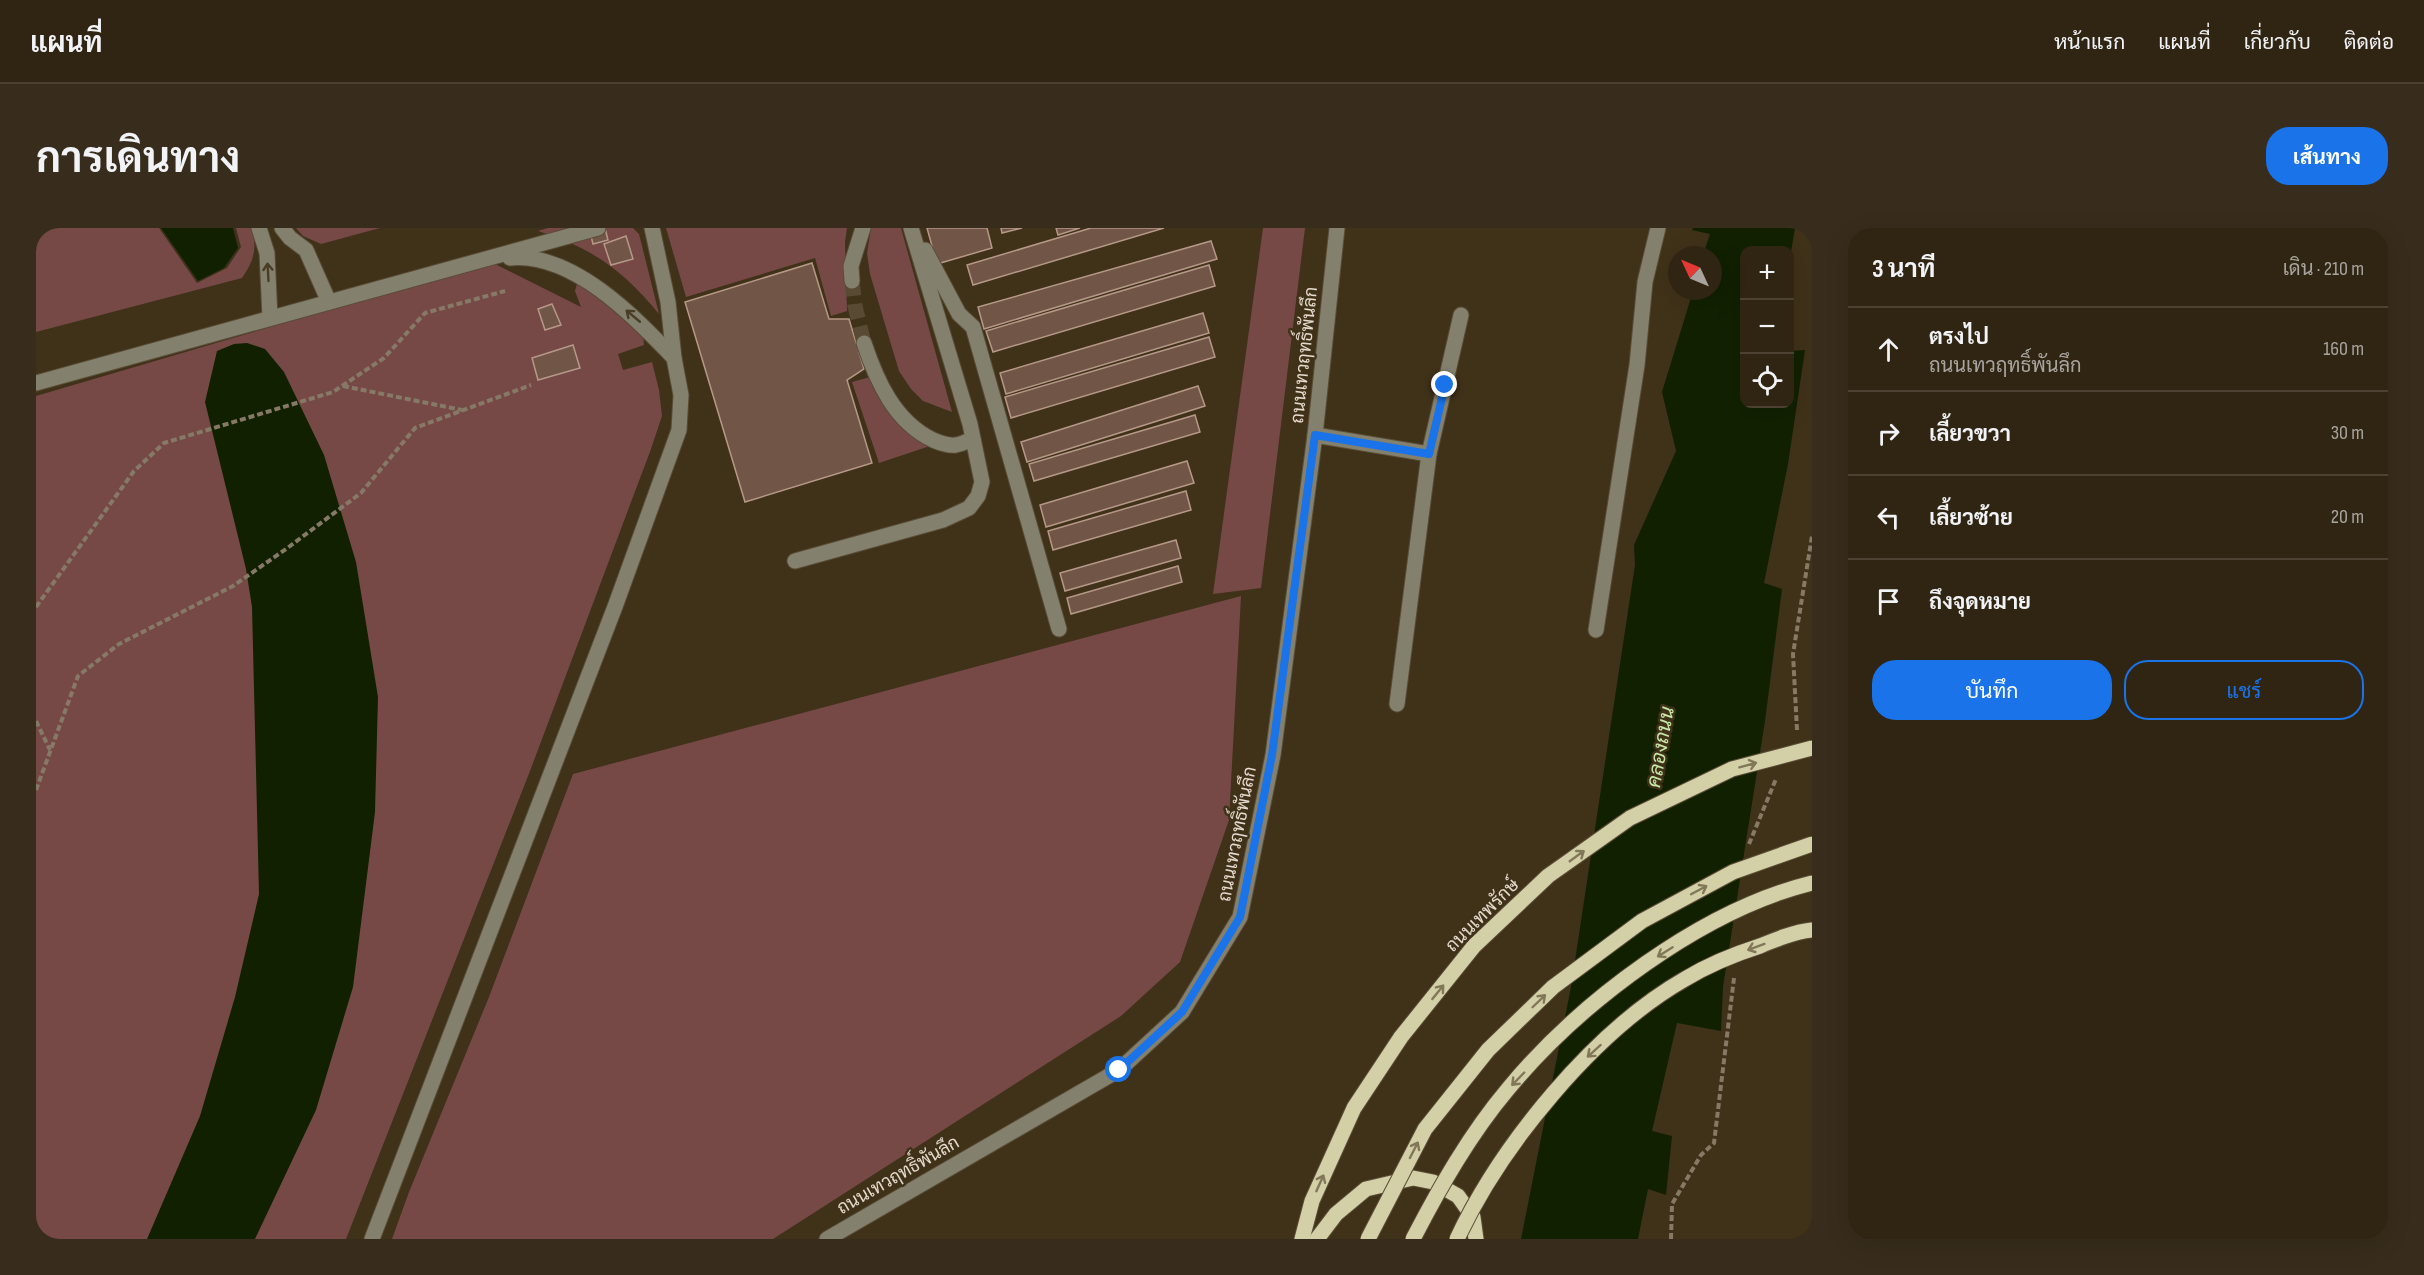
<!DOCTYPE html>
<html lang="th">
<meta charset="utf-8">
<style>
body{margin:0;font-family:"Sofia Sans Condensed",Sarabun,sans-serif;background:#382d1c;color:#f1f3f6}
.controls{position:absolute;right:18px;top:18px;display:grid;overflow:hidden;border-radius:12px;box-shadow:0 6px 24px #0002}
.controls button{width:54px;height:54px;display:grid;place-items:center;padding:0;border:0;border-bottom:2px solid #4b4233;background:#302513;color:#f1f3f6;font:30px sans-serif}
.compass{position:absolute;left:1632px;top:18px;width:54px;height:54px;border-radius:50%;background:#302513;box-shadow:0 6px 24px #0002;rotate:314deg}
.stop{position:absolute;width:18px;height:18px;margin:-14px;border:4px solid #1a73e8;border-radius:50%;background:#fff}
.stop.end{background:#1a73e8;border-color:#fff;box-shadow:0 2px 6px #0008}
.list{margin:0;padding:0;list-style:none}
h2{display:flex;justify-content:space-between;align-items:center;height:78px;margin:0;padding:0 24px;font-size:26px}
h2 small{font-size:20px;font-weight:400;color:#a8a5a0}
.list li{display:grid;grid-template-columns:39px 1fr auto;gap:18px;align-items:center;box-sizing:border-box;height:84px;padding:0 24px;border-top:2px solid #4b4233}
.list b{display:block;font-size:22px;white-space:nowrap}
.list p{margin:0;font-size:20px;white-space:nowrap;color:#a8a5a0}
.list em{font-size:20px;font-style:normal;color:#a8a5a0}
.actions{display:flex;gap:12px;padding:18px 24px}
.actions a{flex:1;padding:14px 0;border:2px solid #1a73e8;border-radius:24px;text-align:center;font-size:21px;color:#1a73e8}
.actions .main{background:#1a73e8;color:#fff}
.icon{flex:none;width:33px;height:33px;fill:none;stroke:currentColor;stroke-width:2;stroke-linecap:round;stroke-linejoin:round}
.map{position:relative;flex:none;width:1776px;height:1011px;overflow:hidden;border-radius:24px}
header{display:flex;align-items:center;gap:36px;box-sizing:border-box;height:84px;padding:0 30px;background:#302513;border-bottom:2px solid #4b4233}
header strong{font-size:28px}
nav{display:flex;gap:33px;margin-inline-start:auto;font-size:21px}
.intro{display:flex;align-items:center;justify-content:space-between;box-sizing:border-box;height:144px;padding:0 36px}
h1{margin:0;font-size:42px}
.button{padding:15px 27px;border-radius:24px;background:#1a73e8;color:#fff;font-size:21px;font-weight:700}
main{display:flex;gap:36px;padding:0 36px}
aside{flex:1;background:#302513;border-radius:24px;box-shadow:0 6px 24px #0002}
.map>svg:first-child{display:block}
</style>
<header>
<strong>แผนที่</strong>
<nav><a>หน้าแรก</a><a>แผนที่</a><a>เกี่ยวกับ</a><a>ติดต่อ</a></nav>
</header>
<div class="intro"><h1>การเดินทาง</h1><a class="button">เส้นทาง</a></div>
<main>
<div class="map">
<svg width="1776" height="1011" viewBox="0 0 1776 1011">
<rect width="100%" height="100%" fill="#403119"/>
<g fill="#764947">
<path d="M0,0H123L161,55L191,40L205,19L200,0H215C222,19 218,33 206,50L0,104Z"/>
<polygon points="260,0 344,0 285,16 267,8"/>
<path d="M512,0H597L603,6L623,86C587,42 556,20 502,3Z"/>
<polygon points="630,0 811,0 809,14 811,83 795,88 779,30 650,69"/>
<polygon points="835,0 865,0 916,184 887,173 875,161 863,143 834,46 831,25"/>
<polygon points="1227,0 1269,0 1225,360 1177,366"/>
<polygon points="455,34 545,79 539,63 542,52 551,50 607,107 608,117 582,126 587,142 616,134 623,162 626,188 615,221 494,543 310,1011 0,1011 0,168"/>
<polygon points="838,148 876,193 909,213 843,235 816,154"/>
<polygon points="1205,368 1193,592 1144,734 1085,788 737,1011 356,1011 373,964 453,769 537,546"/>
</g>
<g fill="#112100">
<polygon points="125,0 197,0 202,20 188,40 162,53"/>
<polygon points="1657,0 1759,0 1754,30 1754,22 1708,22 1708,176 1754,176 1754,123 1769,122 1752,236 1728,355 1746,361 1729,493 1687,759 1685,803 1641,795 1616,903 1636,908 1630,967 1612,961 1602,1011 1485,1011 1535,759 1599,337 1598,317 1640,223 1626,164 1657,63 1677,63 1677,27 1667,27 1674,6 1656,2"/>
<polygon points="211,115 229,121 248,144 288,227 320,334 342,469 339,584 317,759 280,882 219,1011 111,1011 164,888 199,769 223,666 216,379 210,341 169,174 181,123 198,116"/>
</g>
<g fill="#715647" stroke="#b69888" stroke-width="1.5">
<polygon points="569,0 572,12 557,16 554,4"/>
<polygon points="891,0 951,0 956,20 901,36"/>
<polygon points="965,0 986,0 966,5"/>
<polygon points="1020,0 1044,0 1022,7"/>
<polygon points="1055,0 1128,0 937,57 931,37"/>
<polygon points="590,8 597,31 575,37 568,16"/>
<polygon points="1175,13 1181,31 948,101 942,79"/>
<polygon points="776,35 793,91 813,91 828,141 811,152 836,235 709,274 649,74"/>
<polygon points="1173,37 1179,58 957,124 950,103"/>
<polygon points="516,76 525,97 509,102 502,81"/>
<polygon points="1167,85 1173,105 970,166 964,145"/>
<polygon points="1173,109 1179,129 975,190 969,169"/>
<polygon points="537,117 544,140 502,152 496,130"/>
<polygon points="1162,158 1169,178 991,234 985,214"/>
<polygon points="1159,187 1164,204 998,253 993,236"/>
<polygon points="1151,233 1158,255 1010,299 1004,277"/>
<polygon points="1150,263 1155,282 1017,322 1012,303"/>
<polygon points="1140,312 1145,330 1029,363 1024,345"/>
<polygon points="1142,338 1146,354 1035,386 1031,370"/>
</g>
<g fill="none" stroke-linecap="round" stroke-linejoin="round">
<polyline stroke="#594a34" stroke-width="15" stroke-dasharray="15 8" stroke-linecap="butt" points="816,53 819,78 828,115"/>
<g stroke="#5a4c36" stroke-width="17">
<g id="minor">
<polyline points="223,0 231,25 234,90"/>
<polyline points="246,0 254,10 270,22 293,74"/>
<polyline points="889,22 923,86 937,99 1023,401"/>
<path d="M474,30C536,24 598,88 638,130"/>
<polyline points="816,53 815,38 827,0"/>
<path d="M828,115C841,154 859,194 897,212C904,215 912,218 920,217C925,216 932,213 937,211"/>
<polyline points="0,155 562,0"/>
<polyline points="1279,207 1393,226"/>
<polyline points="759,333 907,292 933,280 942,268 946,254 934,196 875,0"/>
<polyline points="1560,402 1601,137 1609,54 1622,0"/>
<polyline points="1361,476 1393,226 1425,87"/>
<polyline points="336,1011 580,376 643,202 645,167 638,130 632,74 616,0"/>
<polyline points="791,1011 1083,842 1146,784 1204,689 1237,527 1279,207 1301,0"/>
</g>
</g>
<g stroke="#5a4c36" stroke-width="17">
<g id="major">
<polyline points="1266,1011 1276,973 1318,880 1365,809"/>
<polyline points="1281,1011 1300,986 1330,961 1377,950 1397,954 1422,968 1437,989 1440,1011"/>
</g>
</g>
<g stroke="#867966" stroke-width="4" stroke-dasharray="6 3" stroke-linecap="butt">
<polyline points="307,158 426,182"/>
<polyline points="0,379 98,243 128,215 297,164 348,130 389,85 469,63"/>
<polyline points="0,493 14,522"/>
<polyline points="1761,502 1757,426 1776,308"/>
<polyline points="0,562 42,448 83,416 197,358 250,321 325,265 379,200 495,157"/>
<polyline points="1713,616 1740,551"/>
<polyline points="1635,1011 1636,976 1665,927 1678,915 1698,750"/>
</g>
<use href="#minor" stroke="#83816e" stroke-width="15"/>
<use href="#major" stroke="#d3cfa7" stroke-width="15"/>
<g stroke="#5a4c36" stroke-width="17" stroke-linecap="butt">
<g id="major-bridge">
<polyline points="1365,809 1438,718 1512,648 1594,590 1696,541 1776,520"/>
<polyline points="1332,1011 1389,901 1452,822 1517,759 1606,693 1697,644 1776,616"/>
<path d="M1377,1011C1404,959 1434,906 1472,861C1544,774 1666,682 1776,655"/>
<path d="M1421,1011C1465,917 1558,803 1649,751C1672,737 1699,726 1724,718C1741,711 1758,704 1776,702"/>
</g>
</g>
<use href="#major-bridge" stroke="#d3cfa7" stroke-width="15"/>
</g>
<defs><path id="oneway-shaft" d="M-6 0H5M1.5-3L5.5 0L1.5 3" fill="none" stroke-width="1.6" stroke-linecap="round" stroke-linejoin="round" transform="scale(1.5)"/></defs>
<g stroke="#4a3d26">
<use href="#oneway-shaft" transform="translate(232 44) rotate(-93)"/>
<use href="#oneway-shaft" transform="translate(597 88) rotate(-140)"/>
</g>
<g stroke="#827859">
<use href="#oneway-shaft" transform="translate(1712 537) rotate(-15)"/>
<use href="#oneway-shaft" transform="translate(1541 628) rotate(-36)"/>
<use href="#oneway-shaft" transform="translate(1663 662) rotate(-28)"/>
<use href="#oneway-shaft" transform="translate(1720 719) rotate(160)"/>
<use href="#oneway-shaft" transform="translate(1629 724) rotate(148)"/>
<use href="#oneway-shaft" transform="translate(1402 764) rotate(-51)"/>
<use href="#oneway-shaft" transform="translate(1503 773) rotate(-44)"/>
<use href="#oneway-shaft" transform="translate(1558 823) rotate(138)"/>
<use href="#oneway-shaft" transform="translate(1482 851) rotate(134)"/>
<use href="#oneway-shaft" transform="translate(1378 922) rotate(-63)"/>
<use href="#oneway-shaft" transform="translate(1284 955) rotate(-66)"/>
</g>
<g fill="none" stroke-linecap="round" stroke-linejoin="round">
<polyline stroke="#1a73e8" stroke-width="8" points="1083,842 1146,784 1204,689 1236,527 1279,207 1393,226 1409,157"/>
</g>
<g text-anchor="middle" stroke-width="5" stroke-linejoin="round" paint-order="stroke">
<g font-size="18" fill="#e5dbce" stroke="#403119">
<text transform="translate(1268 127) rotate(-84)" y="6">ถนนเทวฤทธิ์พันลึก</text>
<text transform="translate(1201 606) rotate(-79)" y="6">ถนนเทวฤทธิ์พันลึก</text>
<text transform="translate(1446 687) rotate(-45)" y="6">ถนนเทพรักษ์</text>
<text transform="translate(862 947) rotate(-30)" y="6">ถนนเทวฤทธิ์พันลึก</text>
</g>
<g font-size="20" font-style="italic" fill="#c8e9a7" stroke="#403119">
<text transform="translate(1624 519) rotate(-80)" y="7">คลองถนน</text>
</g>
</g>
</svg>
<div class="controls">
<button>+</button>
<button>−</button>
<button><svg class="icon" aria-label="locate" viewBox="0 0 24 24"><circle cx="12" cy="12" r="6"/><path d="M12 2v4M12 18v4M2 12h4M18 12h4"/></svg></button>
</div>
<svg class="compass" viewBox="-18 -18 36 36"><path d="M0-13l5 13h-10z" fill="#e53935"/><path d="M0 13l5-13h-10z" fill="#a8a5a0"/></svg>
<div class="stop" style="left:1083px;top:842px"></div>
<div class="stop end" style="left:1409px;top:157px"></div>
</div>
<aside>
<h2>3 นาที<small>เดิน · 210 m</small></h2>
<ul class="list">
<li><svg class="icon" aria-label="ahead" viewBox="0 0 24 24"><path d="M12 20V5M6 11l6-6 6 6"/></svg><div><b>ตรงไป</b><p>ถนนเทวฤทธิ์พันลึก</p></div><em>160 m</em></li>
<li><svg class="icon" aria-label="right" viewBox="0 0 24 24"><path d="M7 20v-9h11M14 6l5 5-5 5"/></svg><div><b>เลี้ยวขวา</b></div><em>30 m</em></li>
<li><svg class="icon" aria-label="left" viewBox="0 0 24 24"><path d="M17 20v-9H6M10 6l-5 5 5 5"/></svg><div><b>เลี้ยวซ้าย</b></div><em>20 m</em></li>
<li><svg class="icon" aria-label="arrive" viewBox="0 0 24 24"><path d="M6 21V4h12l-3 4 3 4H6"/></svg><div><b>ถึงจุดหมาย</b></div></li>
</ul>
<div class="actions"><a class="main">บันทึก</a><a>แชร์</a></div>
</aside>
</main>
